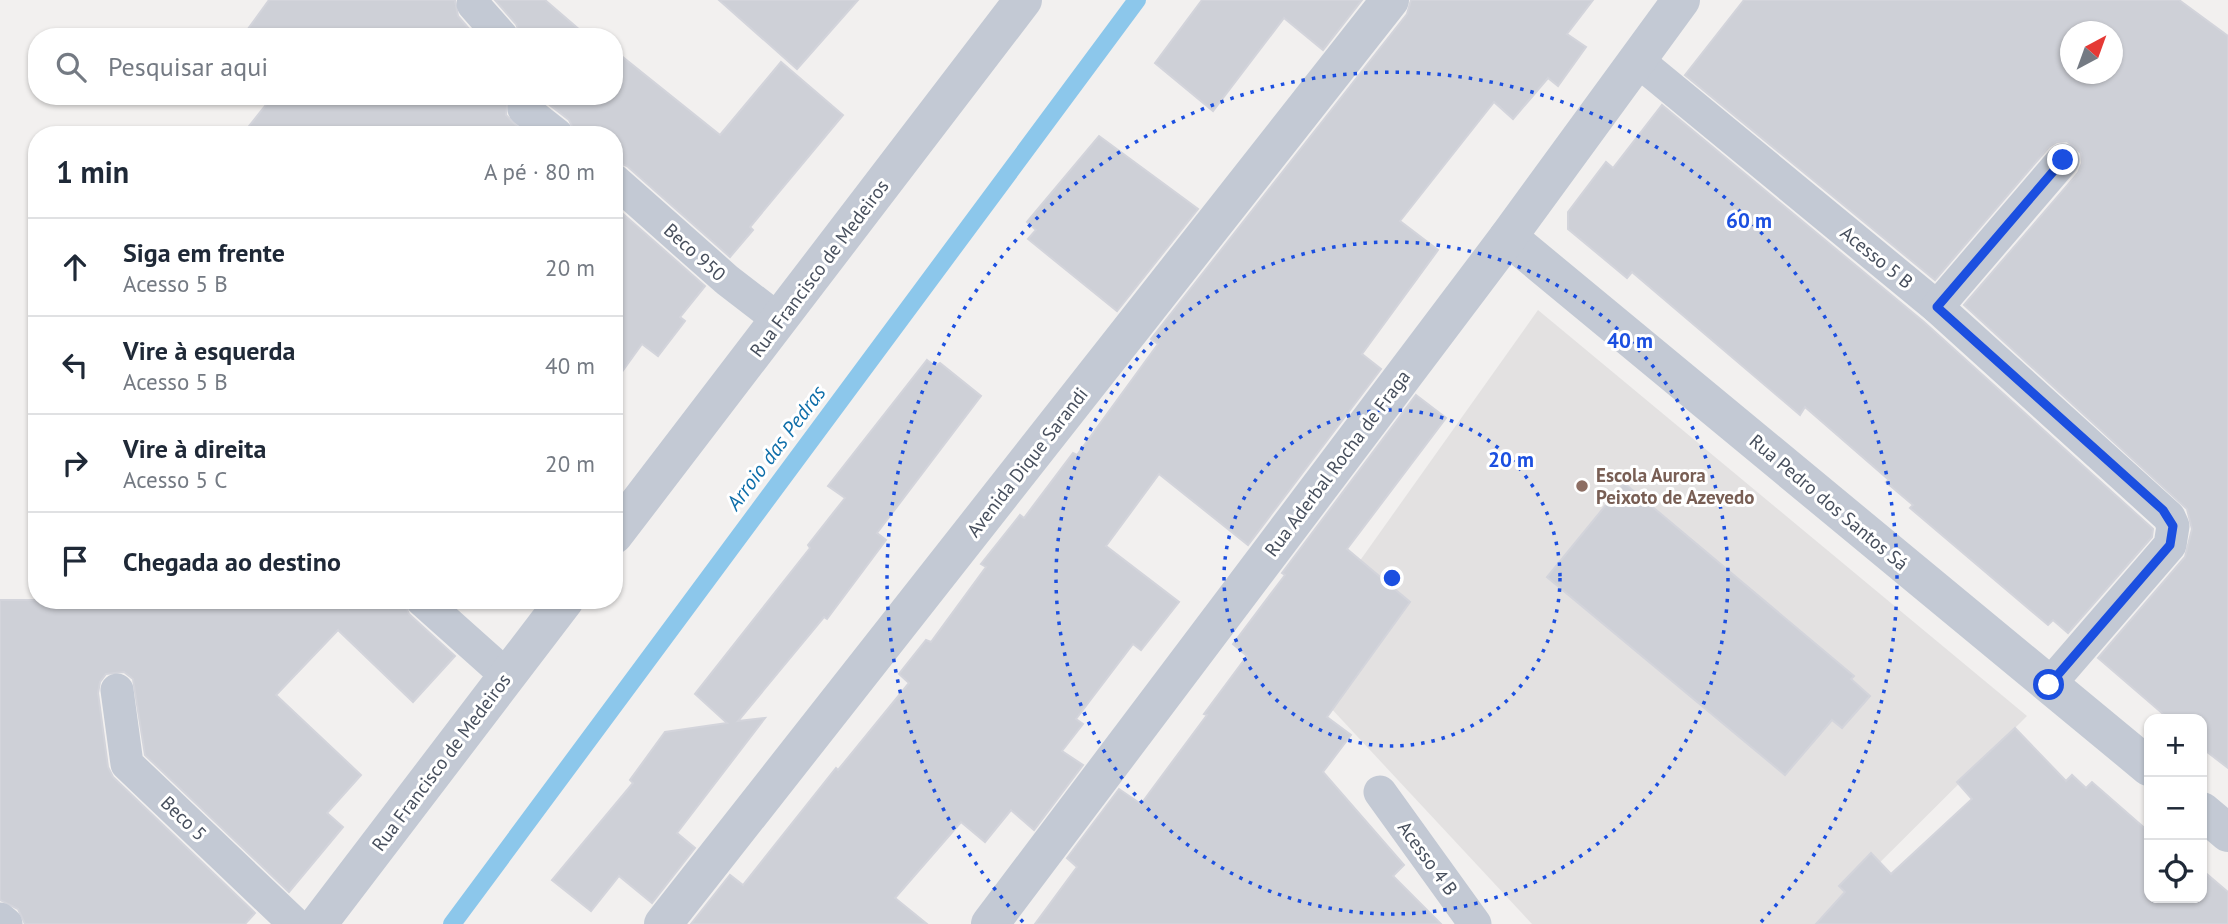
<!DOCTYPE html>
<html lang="pt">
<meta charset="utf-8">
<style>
body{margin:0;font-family:"PT Sans",sans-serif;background:#f6f6f7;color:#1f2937}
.controls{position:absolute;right:21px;bottom:21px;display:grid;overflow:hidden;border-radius:14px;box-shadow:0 2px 5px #0004}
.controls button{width:63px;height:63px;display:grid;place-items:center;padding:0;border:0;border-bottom:2px solid #e0e1e3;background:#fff;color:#1f2937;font:35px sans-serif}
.compass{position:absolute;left:2060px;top:21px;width:63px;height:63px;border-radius:50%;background:#fff;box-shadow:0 2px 5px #0004;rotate:41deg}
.stop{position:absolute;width:21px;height:21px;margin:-16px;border:5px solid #1b4fe0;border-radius:50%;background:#fff}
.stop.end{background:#1b4fe0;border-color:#fff;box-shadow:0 2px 7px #0008}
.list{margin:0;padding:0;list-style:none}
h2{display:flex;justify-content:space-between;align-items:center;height:91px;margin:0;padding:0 28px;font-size:30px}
h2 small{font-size:23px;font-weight:400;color:#747a83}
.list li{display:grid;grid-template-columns:46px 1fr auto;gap:21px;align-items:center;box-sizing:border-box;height:98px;padding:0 28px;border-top:2px solid #e0e1e3}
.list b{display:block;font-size:26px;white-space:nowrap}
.list p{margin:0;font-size:23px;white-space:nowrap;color:#747a83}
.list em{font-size:23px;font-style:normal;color:#747a83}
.icon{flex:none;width:38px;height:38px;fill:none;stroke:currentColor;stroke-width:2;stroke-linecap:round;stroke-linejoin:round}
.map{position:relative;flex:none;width:2228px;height:924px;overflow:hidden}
.search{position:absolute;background:#fff;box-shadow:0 2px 5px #0004;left:28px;top:28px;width:595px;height:77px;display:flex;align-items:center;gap:18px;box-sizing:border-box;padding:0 24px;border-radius:28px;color:#747a83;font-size:26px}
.panel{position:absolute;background:#fff;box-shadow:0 2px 5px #0004;left:28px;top:126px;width:595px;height:483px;border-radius:28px}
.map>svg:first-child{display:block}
</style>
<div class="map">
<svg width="2228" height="924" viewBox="0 0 2228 924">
<rect width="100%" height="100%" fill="#f2f0ef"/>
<polygon fill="#e3e1e1" points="1538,310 2027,716 1818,924 1532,924 1288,662"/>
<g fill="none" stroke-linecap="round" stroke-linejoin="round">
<polyline stroke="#8cc7eb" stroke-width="18" points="452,924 1137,0"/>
</g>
<g fill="#ced0d7" stroke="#d3d4db" stroke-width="2" fill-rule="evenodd">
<polygon points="269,0 455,0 458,16 476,37 251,37 245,33"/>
<polygon points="495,0 545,0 588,37 521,37 516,24"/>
<polygon points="719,0 858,0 797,69"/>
<polygon points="1202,0 1362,0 1323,50 1284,18 1213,111 1155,63"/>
<polygon points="1411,0 1593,0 1567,34 1586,47 1558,86 1548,78 1513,119 1494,102 1400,221 1438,250 1362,354 1381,369 1248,545 1159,474 1106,546 1179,602 1141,650 1133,644 1076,719 1083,724 1062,751 1083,765 1034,830 1011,810 985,842 961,822 895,898 927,924 691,924 730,875 743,885 836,768 838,770 909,683 899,674 926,640 931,642 986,567 981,564 1020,515 1024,518 1073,453 1077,455 1158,344 1151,339 1407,14"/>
<path d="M1744,0H2179L2228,36V768L2202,748V719H2169L2098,658L2185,557L2192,529L2187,509L1964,305L2078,173L2082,163L2081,153L2067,141L2057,142L2049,147L1935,280L1685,75ZM2070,32H2112V74H2070Z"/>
<polygon points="614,50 720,135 781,62 843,115 750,227 753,230 730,257 627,166 614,161 614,135 576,135 569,120 546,102 547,96 614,96"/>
<polygon points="273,96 508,96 506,115 526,135 242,135"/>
<polygon points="1662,105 1924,322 2153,529 2152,537 2068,633 2053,620 2048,625 1910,508 1913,505 1886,482 1889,480 1805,407 1800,415 1632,272 1627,278 1568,229 1568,212 1606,162 1613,168"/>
<polygon points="1099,136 1198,209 1117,311 1028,239 1036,230 1027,222"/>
<polygon points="614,206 705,286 680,317 685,321 658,356 642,344 614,383"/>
<polygon points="927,360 935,366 940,363 981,396 877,533 886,540 827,619 824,617 738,721 765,718 677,833 695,848 652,903 619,876 591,911 552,880 633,783 630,780 665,732 727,723 695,694 810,548 808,545 845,498 828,486"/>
<polygon points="1416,395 1446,418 1347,549 1410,602 1327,717 1351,735 1323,772 1404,865 1393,876 1441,924 1035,924 1077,867 1067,858 1119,789 1141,804 1207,715 1204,714 1247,656 1233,644 1285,575 1282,573"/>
<polygon points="1624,483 1854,676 1851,679 1870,696 1842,728 1832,720 1785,775 1547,577"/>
<polygon points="0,600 403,600 409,614 455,656 413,702 338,630 276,695 361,775 327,813 343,827 289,892 145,755 133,679 124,672 106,674 100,682 98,693 108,767 113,777 255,913 245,924 25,924 18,909 0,900"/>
<polygon points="2015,728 2066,781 2072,775 2086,788 2092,782 2149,832 2149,898 2202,898 2202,870 2228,892 2228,924 1816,924 1845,892 1839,886 1871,853 1891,874 1972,799 1957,782"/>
</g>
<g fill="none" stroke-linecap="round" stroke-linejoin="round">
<g stroke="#c3c9d4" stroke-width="33">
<polyline points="473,4 502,37"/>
<polyline points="1637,60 1937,307 2169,517 2173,526 2170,545 2049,685"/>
<polyline points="528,96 524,109 557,135"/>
<polyline points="614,180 727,280 779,320"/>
<polyline points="1937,307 2063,160"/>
<polyline points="422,600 507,676"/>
<polyline points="117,690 127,764 295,924"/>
<polyline points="1380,792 1475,924"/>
<polyline points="0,919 6,924"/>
</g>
<g stroke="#c3c9d4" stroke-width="38">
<polyline points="1508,237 2149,767"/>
<polyline points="614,535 1023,0"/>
<polyline points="2202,811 2228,833"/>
<polyline points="318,924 565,600"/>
<polyline points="663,924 1390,0"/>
<polyline points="990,924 1508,237 1681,0"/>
</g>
</g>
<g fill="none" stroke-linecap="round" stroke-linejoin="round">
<polyline stroke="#1b4fe0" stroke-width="9" points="2049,685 2170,545 2173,526 2163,510 1937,307 2063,160"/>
</g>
<g fill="none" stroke="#1b4fe0" stroke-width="3.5" stroke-dasharray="3.5 7">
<circle cx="1392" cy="578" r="168"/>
<circle cx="1392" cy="578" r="336"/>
<path d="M1023 922A505 505 0 1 1 1761 922"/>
</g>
<circle fill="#8d6e63" stroke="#fff" stroke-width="2.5" cx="1582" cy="486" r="7"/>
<g text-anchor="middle" stroke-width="6" stroke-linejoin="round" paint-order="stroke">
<g font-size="19" fill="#474f5d" stroke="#fff">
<text transform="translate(695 252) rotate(42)" y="7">Beco 950</text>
<text transform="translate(1877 257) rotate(39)" y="7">Acesso 5 B</text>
<text transform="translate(819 268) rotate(-53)" y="7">Rua Francisco de Medeiros</text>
<text transform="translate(1027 462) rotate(-52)" y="7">Avenida Dique Sarandi</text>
<text transform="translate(1337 463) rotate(-53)" y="7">Rua Aderbal Rocha de Fraga</text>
<text transform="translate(1829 502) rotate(40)" y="7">Rua Pedro dos Santos Sá</text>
<text transform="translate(441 762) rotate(-53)" y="7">Rua Francisco de Medeiros</text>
<text transform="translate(184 818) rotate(44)" y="7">Beco 5</text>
<text transform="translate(1428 858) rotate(54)" y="7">Acesso 4 B</text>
</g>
<g font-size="19" font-weight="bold" fill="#785e54" stroke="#fff" text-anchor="start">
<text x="1596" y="482">Escola Aurora<tspan x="1596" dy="22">Peixoto de Azevedo</tspan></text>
</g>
<g font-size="21" font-style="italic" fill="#0e6ea9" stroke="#fff">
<text transform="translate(776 448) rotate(-53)" y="7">Arroio das Pedras</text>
</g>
</g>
<circle cx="1392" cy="578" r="10" fill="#1b4fe0" stroke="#fff" stroke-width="3.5"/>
<g font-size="21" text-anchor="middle" font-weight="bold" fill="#1b4fe0" stroke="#fff" stroke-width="6" stroke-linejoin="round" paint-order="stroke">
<text x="1749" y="228">60 m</text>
<text x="1630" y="348">40 m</text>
<text x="1511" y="467">20 m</text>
</g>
</svg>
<div class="controls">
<button>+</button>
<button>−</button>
<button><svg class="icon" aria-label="locate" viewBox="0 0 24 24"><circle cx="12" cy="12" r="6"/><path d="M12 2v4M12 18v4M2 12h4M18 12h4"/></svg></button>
</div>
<svg class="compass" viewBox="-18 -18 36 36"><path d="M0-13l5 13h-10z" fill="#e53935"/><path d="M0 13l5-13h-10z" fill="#747a83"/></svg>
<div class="stop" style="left:2049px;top:685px"></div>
<div class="stop end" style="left:2063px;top:160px"></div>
<div class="search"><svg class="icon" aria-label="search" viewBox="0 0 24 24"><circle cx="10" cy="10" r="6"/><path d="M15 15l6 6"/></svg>Pesquisar aqui</div>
<section class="panel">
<h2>1 min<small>A pé · 80 m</small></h2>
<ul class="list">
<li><svg class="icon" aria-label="ahead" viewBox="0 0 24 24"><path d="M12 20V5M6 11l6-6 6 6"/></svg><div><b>Siga em frente</b><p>Acesso 5 B</p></div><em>20 m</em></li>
<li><svg class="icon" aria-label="left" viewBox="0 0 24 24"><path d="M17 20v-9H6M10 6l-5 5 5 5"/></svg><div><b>Vire à esquerda</b><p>Acesso 5 B</p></div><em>40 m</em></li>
<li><svg class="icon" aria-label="right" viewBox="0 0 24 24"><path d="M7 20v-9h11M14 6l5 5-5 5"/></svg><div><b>Vire à direita</b><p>Acesso 5 C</p></div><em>20 m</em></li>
<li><svg class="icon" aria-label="arrive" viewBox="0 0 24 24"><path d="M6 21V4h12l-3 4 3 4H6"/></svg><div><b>Chegada ao destino</b></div></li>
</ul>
</section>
</div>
